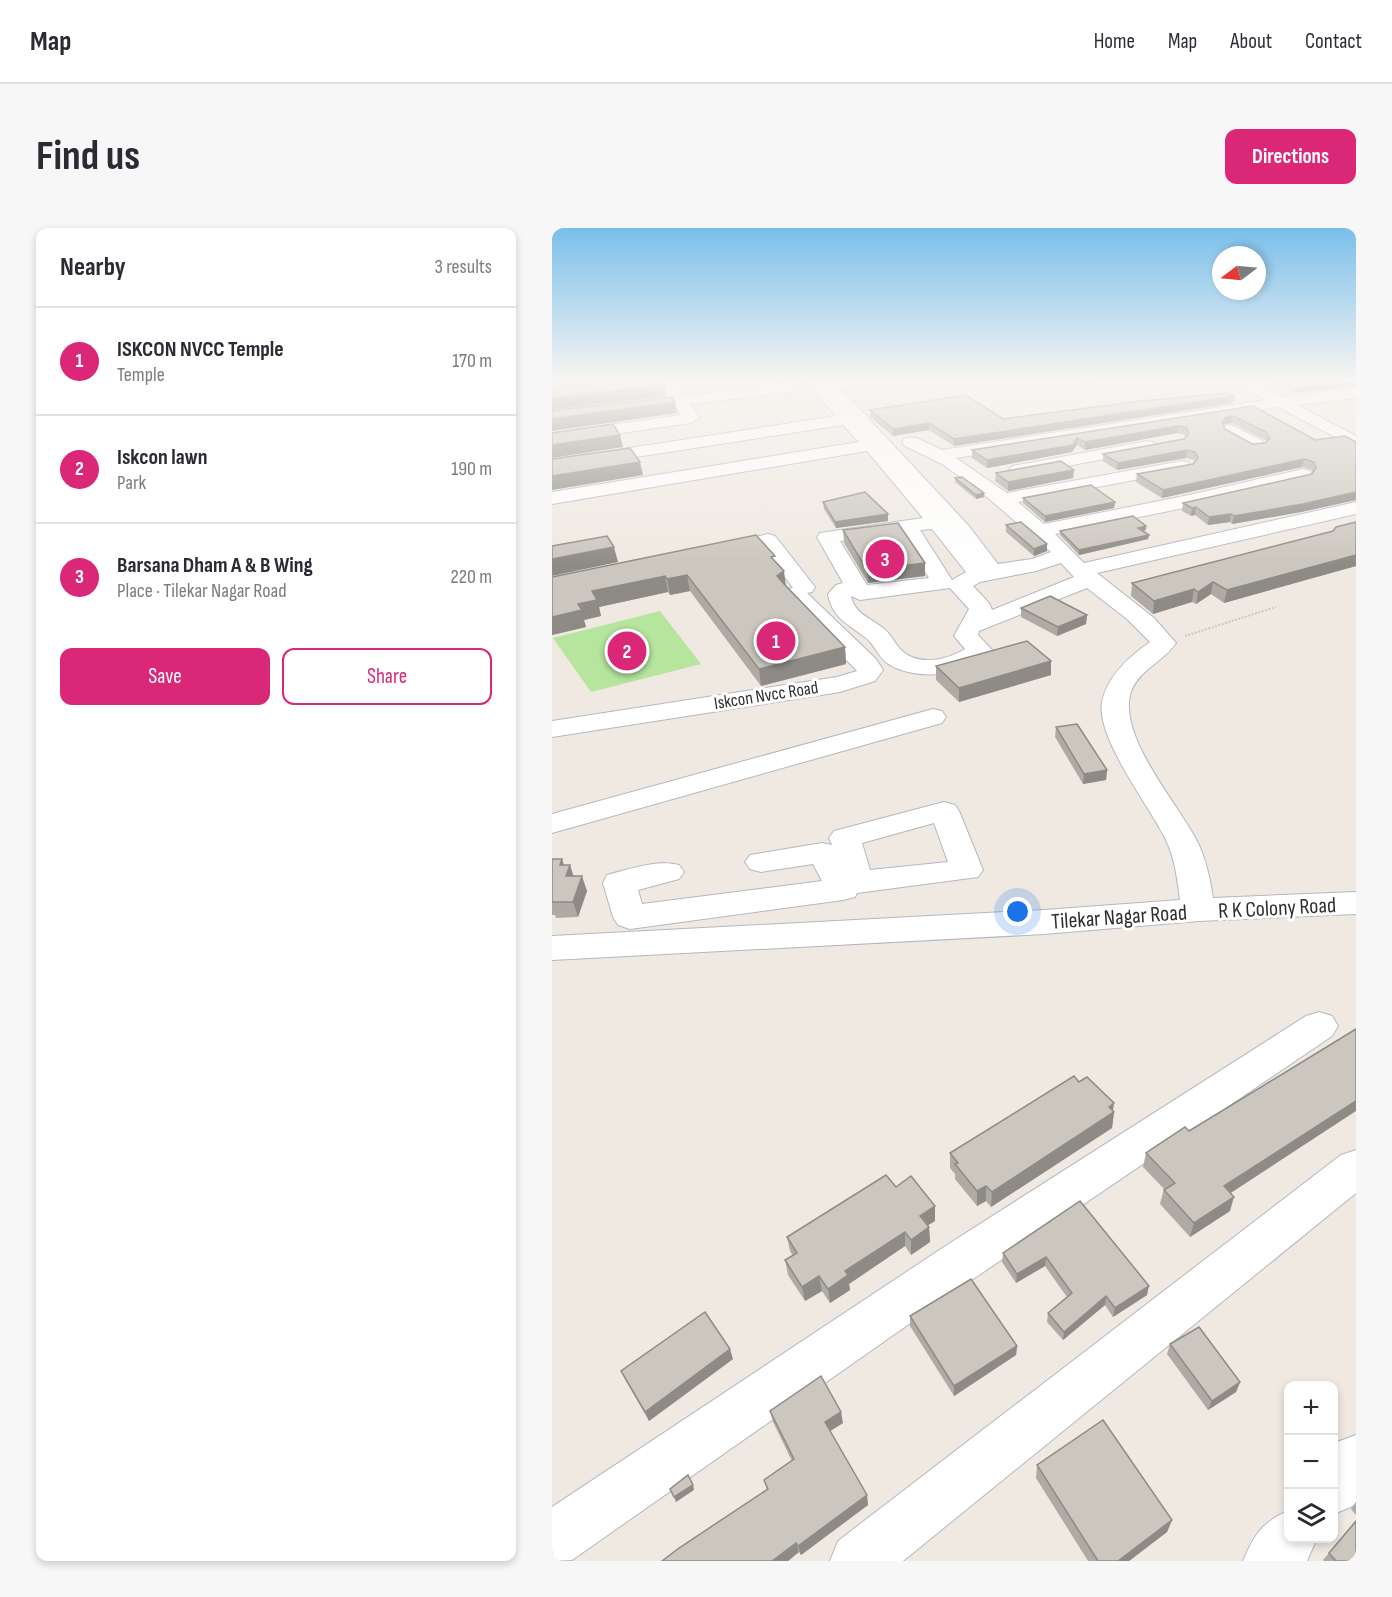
<!DOCTYPE html>
<meta charset="utf-8">
<style>
body{margin:0;font-family:"Sofia Sans Condensed",sans-serif;background:#f7f7f7;color:#2b2b33}
.controls{position:absolute;right:18px;bottom:18px;display:grid;overflow:hidden;border-radius:12px;box-shadow:0 3px 9px #0003}
.controls button{width:54px;height:54px;display:grid;place-items:center;padding:0;border:0;border-bottom:2px solid #e1e1e2;background:#fff;color:#2b2b33;font:30px sans-serif}
.compass{position:absolute;left:660px;top:18px;width:54px;height:54px;border-radius:50%;background:#fff;box-shadow:0 3px 9px #0003;rotate:254deg}
.you{position:absolute;left:466px;top:684px;width:21px;height:21px;margin:-15px;border:4px solid #fff;border-radius:50%;background:#1a73e8;box-shadow:0 0 0 9px #1a73e833}
.badge{display:grid;place-items:center;width:39px;height:39px;border-radius:50%;background:#db2777;color:#fff;font-size:20px;font-weight:700}
.pin{position:absolute;translate:-50% -50%;border:3px solid #fff;box-shadow:0 2px 6px #0006}
.list{margin:0;padding:0;list-style:none}
h2{display:flex;justify-content:space-between;align-items:center;height:78px;margin:0;padding:0 24px;font-size:26px}
h2 small{font-size:20px;font-weight:400;color:#7c7c81}
.list li{display:grid;grid-template-columns:39px 1fr auto;gap:18px;align-items:center;box-sizing:border-box;height:108px;padding:0 24px;border-top:2px solid #e1e1e2}
.list b{display:block;font-size:22px;white-space:nowrap}
.list p{margin:0;font-size:20px;white-space:nowrap;color:#7c7c81}
.list em{font-size:20px;font-style:normal;color:#7c7c81}
.actions{display:flex;gap:12px;padding:18px 24px}
.actions a{flex:1;padding:14px 0;border:2px solid #db2777;border-radius:12px;text-align:center;font-size:21px;color:#db2777}
.actions .main{background:#db2777;color:#fff}
.icon{flex:none;width:33px;height:33px;fill:none;stroke:currentColor;stroke-width:2;stroke-linecap:round;stroke-linejoin:round}
.map{position:relative;flex:none;width:804px;height:1333px;overflow:hidden;border-radius:12px}
header{display:flex;align-items:center;gap:36px;box-sizing:border-box;height:84px;padding:0 30px;background:#fff;border-bottom:2px solid #e1e1e2}
header strong{font-size:28px}
nav{display:flex;gap:33px;margin-inline-start:auto;font-size:21px}
.intro{display:flex;align-items:center;justify-content:space-between;box-sizing:border-box;height:144px;padding:0 36px}
h1{margin:0;font-size:42px}
.button{padding:15px 27px;border-radius:12px;background:#db2777;color:#fff;font-size:21px;font-weight:700}
main{display:flex;gap:36px;padding:0 36px}
aside{flex:1;background:#fff;border-radius:12px;box-shadow:0 3px 9px #0003}
.map>svg:first-child{display:block}
</style>
<header>
<strong>Map</strong>
<nav><a>Home</a><a>Map</a><a>About</a><a>Contact</a></nav>
</header>
<div class="intro"><h1>Find us</h1><a class="button">Directions</a></div>
<main>
<aside>
<h2>Nearby<small>3 results</small></h2>
<ul class="list">
<li><span class="badge">1</span><div><b>ISKCON NVCC Temple</b><p>Temple</p></div><em>170 m</em></li>
<li><span class="badge">2</span><div><b>Iskcon lawn</b><p>Park</p></div><em>190 m</em></li>
<li><span class="badge">3</span><div><b>Barsana Dham A &amp; B Wing</b><p>Place · Tilekar Nagar Road</p></div><em>220 m</em></li>
</ul>
<div class="actions"><a class="main">Save</a><a>Share</a></div>
</aside>
<div class="map">
<svg width="804" height="1333" viewBox="0 0 804 1333">
<rect width="100%" height="100%" fill="#efe9e1"/>
<polygon fill="#b6e59e" points="108,383 149,436 39,464 1,410"/>
<g fill="none" stroke-linecap="round" stroke-linejoin="round">
<g stroke="#b4b7c1" stroke-width="2">
<g id="minor">
<polygon points="105,151 120,151 132,168 230,156 227,151 242,151 248,159 240,164 138,176 147,190 139,195 0,215 0,205 129,187 123,178 0,194 0,184 118,170"/>
<path d="M251,151H339L337,154L332,156L288,160L416,297L446,336L480,331L499,324L428,263L390,236L353,218L350,214L353,210H365L390,222L714,172L685,154L683,151H700L732,169L804,160V170L745,177L804,208V220L726,179L404,230L455,265L630,233L636,234L639,238L636,242L630,243L466,274L492,296L637,267L751,241L758,243L760,247L758,251L637,279L503,306L532,335L804,274V286L545,345L602,390L624,415C612,433 590,440 580,461C562,505 626,575 645,613C654,631 658,650 661,670L804,664V686L647,693L492,706L0,732V708L492,682L628,672C625,650 623,630 613,610C596,576 544,510 550,474C555,448 578,428 598,414L575,391L535,360L427,403L426,407L440,422C422,449 364,453 338,437C327,431 323,417 314,410C296,396 280,390 276,366L284,357L291,355L265,309L268,305L371,290L315,223L0,276V264L307,214L291,197L0,242V232L284,188ZM380,301L414,344L400,352L368,302ZM349,305L377,350L315,357L288,313ZM509,335L522,349L440,382L437,375L421,358L428,354L484,343ZM398,360L417,381L402,408L413,421C395,432 365,439 348,421C342,414 338,405 331,400C317,389 303,386 299,368L308,372Z"/>
<polygon points="524,151 547,151 544,154 526,155"/>
<polygon points="679,197 711,213 714,217 711,221 699,221 673,206 671,202 673,198"/>
<polygon points="595,213 601,214 604,218 601,222 466,247 460,246 457,242 460,238 466,237"/>
<polygon points="216,306 223,308 263,359 260,364 255,365 324,431 331,442 323,453 288,464 0,509 0,493 285,449 305,443 235,371 232,366 235,361 241,360 211,319 166,329 159,327 155,323 159,319"/>
<polygon points="381,481 390,483 394,489 390,495 0,605 0,586"/>
<path d="M392,574L403,577L407,583L431,642L426,649L305,665L303,669L291,672L78,701L66,697L61,689L51,655L55,647C77,641 106,631 127,637L132,644L127,651L86,662L90,676L270,653L261,636L209,644L198,641L193,634L198,627L270,615L280,617L277,610L282,603ZM382,595L396,634L318,642L310,615Z"/>
<polygon points="767,784 780,788 786,798 780,808 427,1047 20,1332 0,1333 0,1279 395,1017 754,788"/>
<polygon points="804,922 804,965 351,1333 278,1333 286,1313 789,927"/>
<polygon points="804,1207 804,1274 801,1278 782,1286 782,1219 785,1214"/>
<path d="M736,1283V1310H765L755,1333H691C702,1307 710,1294 736,1283Z"/>
</g>
</g>
<polyline stroke="#c9c9c9" stroke-width="2" stroke-dasharray="2 1.5" stroke-linecap="butt" points="633,408 724,379"/>
<use href="#minor" fill="#fff" fill-rule="evenodd"/>
</g>
<g fill="#afaba4" fill-rule="evenodd">
<polygon points="716,151 804,151 742,165"/>
<polygon points="681,175 402,218 377,202 341,208 318,189 318,182 451,191"/>
<path d="M701,178L763,212L804,214V272L749,284L680,296L678,294L656,297L643,287L639,288L630,283L631,275L760,246V242L750,239L610,270L584,254L585,246L641,236L643,234L642,232L634,230L565,242L551,233V226L632,211L634,209L633,207L625,205L533,222L525,217L520,224L435,240L420,230V222ZM680,195L713,212L715,214L700,216L673,201L672,197L673,196Z"/>
<polygon points="444,245 521,250 456,263 443,253"/>
<polygon points="403,250 432,269 424,271 403,254"/>
<polygon points="471,270 563,274 562,280 493,294 471,275"/>
<polygon points="271,274 336,286 336,293 284,300 272,281"/>
<polygon points="804,294 804,338 672,375 659,366 644,376 640,374 601,386 579,368 580,355 781,303"/>
<polygon points="454,297 495,316 495,323 482,328 454,304"/>
<polygon points="594,298 594,302 591,303 597,307 596,311 527,327 508,307 508,303"/>
<polygon points="291,302 373,335 373,348 316,355 292,315"/>
<polygon points="224,334 234,359 293,419 294,436 209,458 138,363 118,367 116,364 47,379 49,388 32,392 34,399 0,407 0,349"/>
<polygon points="469,380 535,387 534,396 505,408 469,389"/>
<polygon points="499,433 499,447 407,474 384,452 384,438"/>
<polygon points="504,499 555,542 554,552 531,556 503,509"/>
<polygon points="0,631 12,637 35,663 26,689 4,690 3,687 0,687"/>
<polygon points="527,854 562,875 561,883 562,884 560,900 439,979 434,973 425,978 403,951 403,946 398,940 398,925"/>
<polygon points="594,925 679,965 678,983 638,1009 608,976 612,961 591,939"/>
<polygon points="344,959 383,978 383,993 376,997 377,999 378,1014 359,1027 353,1018 297,1056 298,1062 278,1075 270,1063 253,1073 236,1047 233,1032 241,1028 238,1023 235,1009"/>
<polygon points="528,973 595,1067 561,1089 553,1077 511,1112 495,1094 496,1085 515,1069 493,1038 464,1055 450,1034 451,1025"/>
<polygon points="358,1088 465,1118 464,1127 402,1168 358,1098"/>
<polygon points="618,1116 688,1154 684,1164 656,1182 615,1126"/>
<polygon points="181,1131 97,1193 74,1153 69,1143"/>
<polygon points="218,1183 291,1195 278,1203 315,1267 316,1277 249,1327 247,1324 236,1333 110,1333 215,1262 212,1252 240,1233 221,1194"/>
<polygon points="485,1237 620,1292 615,1304 577,1333 536,1333 484,1250"/>
<polygon points="804,1274 804,1287 799,1281"/>
<polygon points="777,1325 804,1333 772,1333 771,1332"/>
</g>
<g fill="#8e8b86">
<polygon points="804,154 804,158 742,165 743,161"/>
<polygon points="112,157 114,168 0,182 0,170"/>
<polygon points="682,168 681,175 402,218 402,211"/>
<polygon points="123,174 125,185 0,203 0,191"/>
<polygon points="681,188 680,195 673,196 669,201 670,194 674,189"/>
<polygon points="377,195 377,202 341,208 341,201"/>
<polygon points="626,198 625,205 533,222 533,214"/>
<polygon points="68,207 71,219 0,230 0,217"/>
<polygon points="525,210 525,217 520,224 435,240 435,232"/>
<polygon points="635,222 634,230 565,242 566,235"/>
<polygon points="752,231 750,239 610,270 611,262"/>
<polygon points="88,234 91,247 0,262 0,248"/>
<polygon points="522,242 521,250 456,263 456,254"/>
<polygon points="804,264 804,272 749,284 680,296 682,288"/>
<polygon points="432,265 432,269 424,271 424,267"/>
<polygon points="563,274 562,280 493,294 493,288"/>
<polygon points="644,279 643,287 639,288 640,280"/>
<polygon points="336,286 336,293 284,300 283,294"/>
<polygon points="679,286 678,294 656,297 657,289"/>
<polygon points="594,298 594,302 586,304 586,300"/>
<polygon points="597,307 596,311 527,327 527,322"/>
<polygon points="495,316 495,323 482,328 482,321"/>
<polygon points="62,319 66,334 0,348 0,331"/>
<polygon points="804,327 804,338 672,375 675,362"/>
<polygon points="373,335 373,348 316,355 315,342"/>
<polygon points="232,343 234,359 227,364 225,348"/>
<polygon points="135,347 138,363 118,367 115,351"/>
<polygon points="113,348 116,364 47,379 49,388 32,392 34,399 0,407 0,389 26,376 40,363"/>
<polygon points="661,354 659,366 644,376 646,364"/>
<polygon points="642,361 640,374 601,386 602,373"/>
<polygon points="535,387 534,396 505,408 506,399"/>
<polygon points="293,419 294,436 209,458 207,441"/>
<polygon points="499,433 499,447 407,474 407,460"/>
<polygon points="555,542 554,552 531,556 532,546"/>
<polygon points="10,631 15,646 18,637 23,652 19,663 8,637"/>
<polygon points="30,648 35,663 26,689 21,674"/>
<polygon points="804,873 804,883 668,972 672,958"/>
<polygon points="562,875 560,886 562,884 560,900 439,979 440,964"/>
<polygon points="434,958 434,973 425,978 425,963"/>
<polygon points="682,969 678,983 638,1009 642,995"/>
<polygon points="383,978 383,993 368,1002 368,988"/>
<polygon points="377,999 378,1014 359,1027 359,1012"/>
<polygon points="353,1004 353,1018 297,1056 298,1062 278,1075 276,1061 293,1043"/>
<polygon points="494,1029 493,1038 464,1055 465,1046"/>
<polygon points="267,1048 270,1063 253,1073 250,1059"/>
<polygon points="597,1058 595,1067 561,1089 563,1080"/>
<polygon points="554,1068 553,1077 511,1112 512,1104"/>
<polygon points="465,1118 464,1127 402,1168 402,1158"/>
<polygon points="178,1121 181,1131 97,1193 93,1184"/>
<polygon points="688,1154 684,1164 656,1182 660,1173"/>
<polygon points="289,1184 291,1195 275,1205 273,1194"/>
<polygon points="141,1257 142,1262 124,1274 122,1269"/>
<polygon points="315,1267 316,1277 249,1327 246,1318"/>
<polygon points="620,1292 615,1304 577,1333 566,1333"/>
<polygon points="244,1315 247,1324 236,1333 220,1333"/>
</g>
<g fill="#cbc7bf" stroke="#8e8b86" stroke-width="1.5" fill-rule="evenodd">
<polygon points="0,151 108,151 112,157 0,170"/>
<polygon points="725,151 804,151 804,154 743,161"/>
<polygon points="675,165 682,168 402,211 377,195 341,201 318,182 414,167 451,191 589,173"/>
<polygon points="120,169 123,174 0,191 0,183"/>
<path d="M701,178L763,212L793,208L804,214V264L751,276L682,288L679,286L657,289L644,279L640,280L631,275L760,246L764,240L762,234L752,231L611,262L585,246L641,236L646,230L643,224L635,222L566,235L551,226L632,211L637,205L634,199L626,198L533,214L525,210L521,217L435,232L420,222ZM681,188L714,204L718,210L714,215L700,216L673,201L670,194L674,189Z"/>
<polygon points="61,196 68,207 0,217 0,205"/>
<polygon points="78,220 88,234 0,248 0,231"/>
<polygon points="509,233 522,242 456,254 444,245"/>
<polygon points="410,249 432,265 424,267 403,250"/>
<polygon points="539,257 563,274 493,288 471,270"/>
<polygon points="313,264 336,286 283,294 271,274"/>
<polygon points="581,288 594,298 586,300 597,307 527,322 508,303"/>
<polygon points="469,294 495,316 482,321 454,297"/>
<polygon points="804,294 804,327 675,362 661,354 646,364 642,361 602,373 580,355 781,303 784,299"/>
<polygon points="346,295 373,335 315,342 291,302"/>
<polygon points="204,307 223,328 219,329 232,343 225,348 232,356 293,419 207,441 135,347 115,351 113,348 40,363 45,372 26,376 30,382 0,389 0,349"/>
<polygon points="55,308 62,319 0,331 0,318"/>
<polygon points="498,368 535,387 506,399 469,380"/>
<polygon points="475,413 499,433 407,460 384,438"/>
<polygon points="525,496 555,542 532,546 504,499"/>
<polygon points="0,631 10,631 8,637 18,637 14,648 30,648 21,674 0,674"/>
<polygon points="804,801 804,873 672,958 682,969 642,995 612,962 623,955 594,925 633,899 637,903"/>
<polygon points="522,848 527,854 535,849 562,875 557,879 562,884 440,964 434,958 425,963 403,936 406,935 398,925"/>
<polygon points="334,947 344,959 359,948 383,978 368,988 377,999 359,1012 353,1004 293,1043 296,1047 276,1061 267,1048 250,1059 233,1032 245,1025 235,1009"/>
<polygon points="528,973 597,1058 563,1080 554,1068 512,1104 496,1085 520,1065 494,1029 465,1046 451,1025"/>
<polygon points="419,1051 465,1118 402,1158 358,1088"/>
<polygon points="153,1084 178,1121 93,1184 69,1143"/>
<polygon points="647,1099 688,1154 660,1173 618,1116"/>
<polygon points="269,1148 289,1184 273,1194 315,1267 246,1318 244,1315 220,1333 110,1333 127,1320 216,1261 212,1252 242,1231 218,1183"/>
<polygon points="551,1192 620,1292 566,1333 546,1333 485,1237"/>
<polygon points="136,1247 141,1257 122,1269 118,1261"/>
<polygon points="804,1293 804,1333 784,1333 777,1325"/>
</g>
<linearGradient id="sky" x2="0" y2="1"><stop stop-color="#7abfeb"/><stop offset="0.45" stop-color="#f8f5f2"/><stop offset="1" stop-color="#f8f5f2" stop-opacity="0"/></linearGradient>
<rect width="804" height="337" fill="url(#sky)"/>
<g text-anchor="middle" stroke-width="6" stroke-linejoin="round" paint-order="stroke">
<g font-size="18" fill="#2e2e2e" stroke="#fff">
<text transform="translate(214 467) rotate(-9)" y="6">Iskcon Nvcc Road</text>
</g>
<g font-size="22" fill="#2e2e2e" stroke="#fff">
<text transform="translate(725 679) rotate(-3)" y="8">R K Colony Road</text>
<text transform="translate(567 688) rotate(-4)" y="8">Tilekar Nagar Road</text>
</g>
</g>
</svg>
<div class="controls">
<button>+</button>
<button>−</button>
<button><svg class="icon" aria-label="layers" viewBox="0 0 24 24"><path d="M12 4l9 5-9 5-9-5zM3 14l9 5 9-5"/></svg></button>
</div>
<svg class="compass" viewBox="-18 -18 36 36"><path d="M0-13l5 13h-10z" fill="#e53935"/><path d="M0 13l5-13h-10z" fill="#7c7c81"/></svg>
<div class="you"></div>
<div class="pin badge" style="left:224px;top:413px">1</div>
<div class="pin badge" style="left:75px;top:423px">2</div>
<div class="pin badge" style="left:333px;top:331px">3</div>
</div>
</main>
